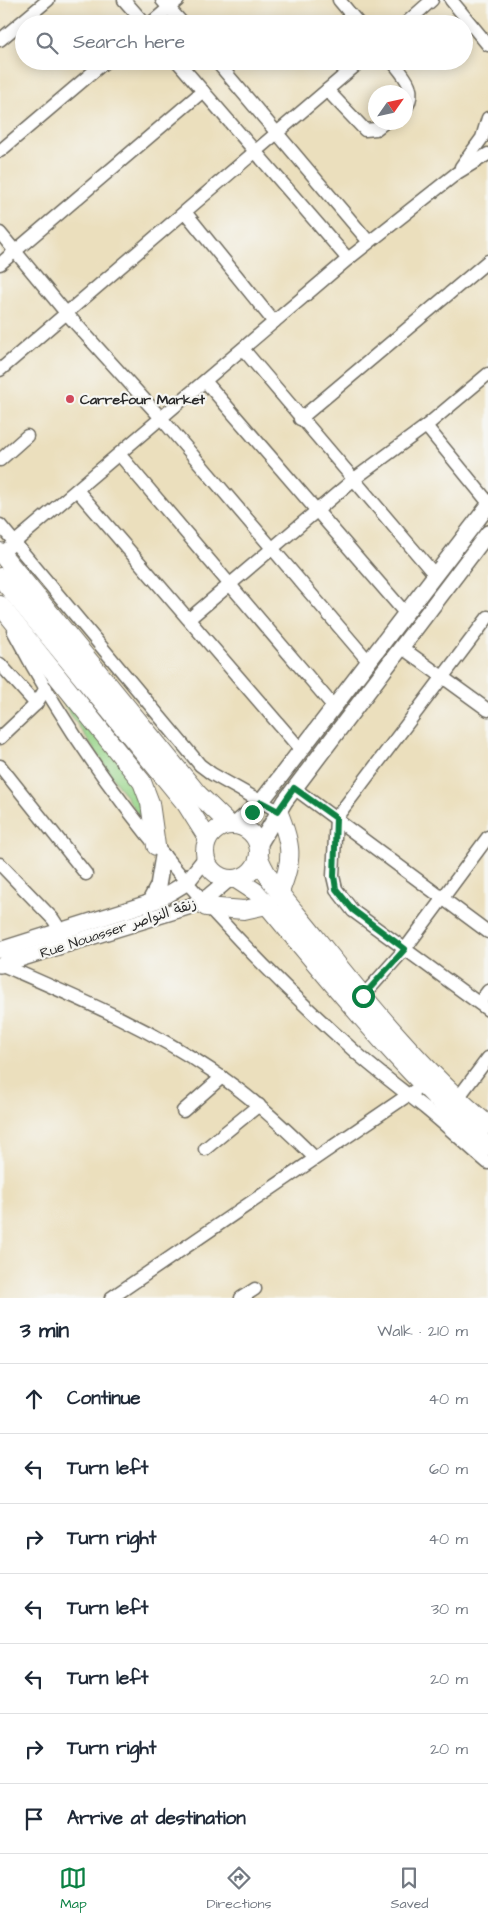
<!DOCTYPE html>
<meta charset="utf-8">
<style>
body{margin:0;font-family:"Architects Daughter","Playpen Sans Arabic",sans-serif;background:#f6f6f7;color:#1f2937}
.compass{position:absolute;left:368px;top:85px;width:45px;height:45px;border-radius:50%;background:#fff;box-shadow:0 2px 12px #0003;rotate:56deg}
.stop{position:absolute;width:15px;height:15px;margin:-11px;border:4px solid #0b8043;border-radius:50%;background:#fff}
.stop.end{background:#0b8043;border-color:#fff;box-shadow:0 1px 5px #0008}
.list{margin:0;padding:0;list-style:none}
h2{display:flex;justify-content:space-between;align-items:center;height:65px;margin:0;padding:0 20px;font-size:21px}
h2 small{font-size:16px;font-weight:400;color:#747a83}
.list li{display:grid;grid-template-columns:32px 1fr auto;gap:15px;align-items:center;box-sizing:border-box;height:70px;padding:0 20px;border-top:1px solid #e0e1e3}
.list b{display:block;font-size:19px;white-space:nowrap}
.list em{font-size:16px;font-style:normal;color:#747a83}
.icon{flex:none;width:28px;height:28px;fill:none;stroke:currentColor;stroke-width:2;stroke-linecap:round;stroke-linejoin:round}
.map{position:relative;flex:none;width:488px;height:1298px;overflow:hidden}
.search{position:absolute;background:#fff;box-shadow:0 2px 12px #0003;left:15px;right:15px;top:15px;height:55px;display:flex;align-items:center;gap:12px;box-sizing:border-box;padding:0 18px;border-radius:28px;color:#747a83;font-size:19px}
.sheet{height:555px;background:#fff}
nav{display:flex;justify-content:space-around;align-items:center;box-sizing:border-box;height:70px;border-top:1px solid #e0e1e3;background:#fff;font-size:14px;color:#747a83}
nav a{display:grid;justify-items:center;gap:2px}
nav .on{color:#0b8043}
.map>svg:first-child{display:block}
</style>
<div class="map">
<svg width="488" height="1298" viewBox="0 0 488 1298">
<rect width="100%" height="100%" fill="#f6f6f2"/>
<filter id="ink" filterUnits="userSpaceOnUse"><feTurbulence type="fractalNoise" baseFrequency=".02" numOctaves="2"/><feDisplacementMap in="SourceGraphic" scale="10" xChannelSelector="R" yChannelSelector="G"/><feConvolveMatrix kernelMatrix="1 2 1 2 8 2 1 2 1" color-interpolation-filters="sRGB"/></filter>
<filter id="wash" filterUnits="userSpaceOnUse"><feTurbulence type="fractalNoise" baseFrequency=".0096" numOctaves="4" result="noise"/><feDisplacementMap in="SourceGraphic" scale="20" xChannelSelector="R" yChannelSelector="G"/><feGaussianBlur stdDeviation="1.12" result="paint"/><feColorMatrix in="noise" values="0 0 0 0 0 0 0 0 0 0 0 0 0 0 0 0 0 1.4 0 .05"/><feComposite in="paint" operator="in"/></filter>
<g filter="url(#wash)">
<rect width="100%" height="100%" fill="#ebdfbd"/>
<polygon fill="#98d58a" stroke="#62805a" points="51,681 139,787 145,821 141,819 50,684"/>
</g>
<g filter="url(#ink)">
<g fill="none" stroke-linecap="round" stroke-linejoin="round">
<g stroke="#6e6a5e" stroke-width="15">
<g id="minor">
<polyline points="124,0 145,24"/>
<polyline points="162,0 183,24"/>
<polyline points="339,0 359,24"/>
<polyline points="451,0 488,45"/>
<polyline points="150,24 178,0"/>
<polyline points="405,24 432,0"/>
<polyline points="0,40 48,0"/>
<polyline points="177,61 348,259"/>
<polyline points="216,61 369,242"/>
<path d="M392,61C404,76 418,89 406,108"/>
<polyline points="327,90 365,130 376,129 385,122"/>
<polyline points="0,151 106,61"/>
<polyline points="461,167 482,138 488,118"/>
<polyline points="185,212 274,322"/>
<polyline points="0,233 67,314 161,418 369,662"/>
<polyline points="0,264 203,91"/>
<polyline points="243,349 435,575"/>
<polyline points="0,370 361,61"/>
<polyline points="205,381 406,614"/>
<polyline points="300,419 488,261"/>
<polyline points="426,426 488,502"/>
<polyline points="119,454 334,707"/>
<polyline points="0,460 27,436"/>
<polyline points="77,490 301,750"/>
<polyline points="0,525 200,765 212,774 278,811"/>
<polyline points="1,554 348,259 457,173 488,154"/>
<polyline points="488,617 336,818 333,876 336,889 353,911 488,1010"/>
<polyline points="189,619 353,480 426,426 488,374"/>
<path d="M14,632C97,792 218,929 352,1049C375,1070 401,1089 425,1108C447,1126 467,1145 488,1163"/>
<polyline points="401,647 488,710"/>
<polyline points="0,664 36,704"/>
<polyline points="0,738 36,704 46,688"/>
<polyline points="0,766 86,874"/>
<polyline points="294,788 488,932"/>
<polyline points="0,864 53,919 66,939"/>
<path d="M0,964C73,996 148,1027 214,1072C251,1096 284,1127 315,1158"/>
<polyline points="363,996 405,949 488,837"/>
<polyline points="479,1003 488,991"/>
<polyline points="458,1098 488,1058"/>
<polyline points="183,1111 222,1077"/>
<polyline points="205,1149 259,1105"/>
<polyline points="111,1298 414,1091"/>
<polyline points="241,1298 255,1289"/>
</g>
</g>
<g stroke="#6e6a5e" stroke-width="18">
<g id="major">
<polyline points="236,824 261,802 488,506"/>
<polyline points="259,845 285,801 488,533"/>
<polyline points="148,905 158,886 163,856"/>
<polyline points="0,950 158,900 186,883 206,858"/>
<polyline points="0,965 191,906 209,896 229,879"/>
</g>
</g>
<g stroke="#6e6a5e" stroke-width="20">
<g id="highway">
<polyline points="0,552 198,794 229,824"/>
<polyline points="0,577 186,804 208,839"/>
<polyline points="0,605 142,782 150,803 156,846"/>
<path d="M278,811C292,845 294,859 279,894"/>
<circle cx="232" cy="852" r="27"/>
<path d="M259,858C272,889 296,912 316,938C369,1004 423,1071 488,1125"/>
<path d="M236,879L256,892C330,980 401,1071 488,1146"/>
<polyline points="206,907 244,910 267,905"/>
</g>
</g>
<use href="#minor" stroke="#fff" stroke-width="12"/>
<use href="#major" stroke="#fff" stroke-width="15"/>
<use href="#highway" stroke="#fff" stroke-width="18"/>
</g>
</g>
<g fill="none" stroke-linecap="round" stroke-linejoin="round" filter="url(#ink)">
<polyline stroke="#0b8043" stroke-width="6" points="252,812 261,802 278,811 294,788 336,818 334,876 336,889 353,910 405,949 363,996"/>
</g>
<circle fill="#d1495b" stroke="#f6f6f2" stroke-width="2" cx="70" cy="399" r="5"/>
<g text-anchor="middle" stroke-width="4.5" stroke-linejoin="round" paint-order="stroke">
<g font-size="14" font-weight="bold" fill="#2b2b2b" stroke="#f6f6f2" text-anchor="start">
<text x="80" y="404">Carrefour Market</text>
</g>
<g font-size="14" fill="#2b2b2b" stroke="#f6f6f2">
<text transform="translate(118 928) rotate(-18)" y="5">Rue Nouasser زنقة النواصر</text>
</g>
</g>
</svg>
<svg class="compass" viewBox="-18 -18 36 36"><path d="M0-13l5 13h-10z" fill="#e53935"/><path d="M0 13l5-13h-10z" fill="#747a83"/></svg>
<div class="stop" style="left:363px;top:996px"></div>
<div class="stop end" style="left:252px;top:812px"></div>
<div class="search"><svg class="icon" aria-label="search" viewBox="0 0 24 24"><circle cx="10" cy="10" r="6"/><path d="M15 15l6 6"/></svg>Search here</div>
</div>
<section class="sheet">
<h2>3 min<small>Walk · 210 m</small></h2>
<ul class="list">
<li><svg class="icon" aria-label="ahead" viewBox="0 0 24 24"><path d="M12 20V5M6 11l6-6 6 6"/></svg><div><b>Continue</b></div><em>40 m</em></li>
<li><svg class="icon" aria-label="left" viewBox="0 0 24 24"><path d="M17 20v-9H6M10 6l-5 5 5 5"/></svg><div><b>Turn left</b></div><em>60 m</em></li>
<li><svg class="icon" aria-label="right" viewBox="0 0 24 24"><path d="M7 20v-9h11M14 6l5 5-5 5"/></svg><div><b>Turn right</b></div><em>40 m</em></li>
<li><svg class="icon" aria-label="left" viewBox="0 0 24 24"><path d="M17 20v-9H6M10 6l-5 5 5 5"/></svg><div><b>Turn left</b></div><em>30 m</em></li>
<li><svg class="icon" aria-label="left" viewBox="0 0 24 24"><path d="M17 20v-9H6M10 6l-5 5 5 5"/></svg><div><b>Turn left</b></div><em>20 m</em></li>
<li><svg class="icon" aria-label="right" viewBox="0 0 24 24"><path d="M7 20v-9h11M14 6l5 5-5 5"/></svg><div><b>Turn right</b></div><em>20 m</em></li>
<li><svg class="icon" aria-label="arrive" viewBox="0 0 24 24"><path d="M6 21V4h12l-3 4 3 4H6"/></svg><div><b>Arrive at destination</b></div></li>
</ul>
</section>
<nav>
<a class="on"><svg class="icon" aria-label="map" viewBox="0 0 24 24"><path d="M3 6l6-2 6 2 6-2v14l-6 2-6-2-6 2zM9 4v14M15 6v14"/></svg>Map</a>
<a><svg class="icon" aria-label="directions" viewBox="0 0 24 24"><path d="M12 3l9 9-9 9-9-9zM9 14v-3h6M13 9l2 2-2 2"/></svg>Directions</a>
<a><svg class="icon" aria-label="saved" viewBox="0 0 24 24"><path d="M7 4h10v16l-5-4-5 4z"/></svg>Saved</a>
</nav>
